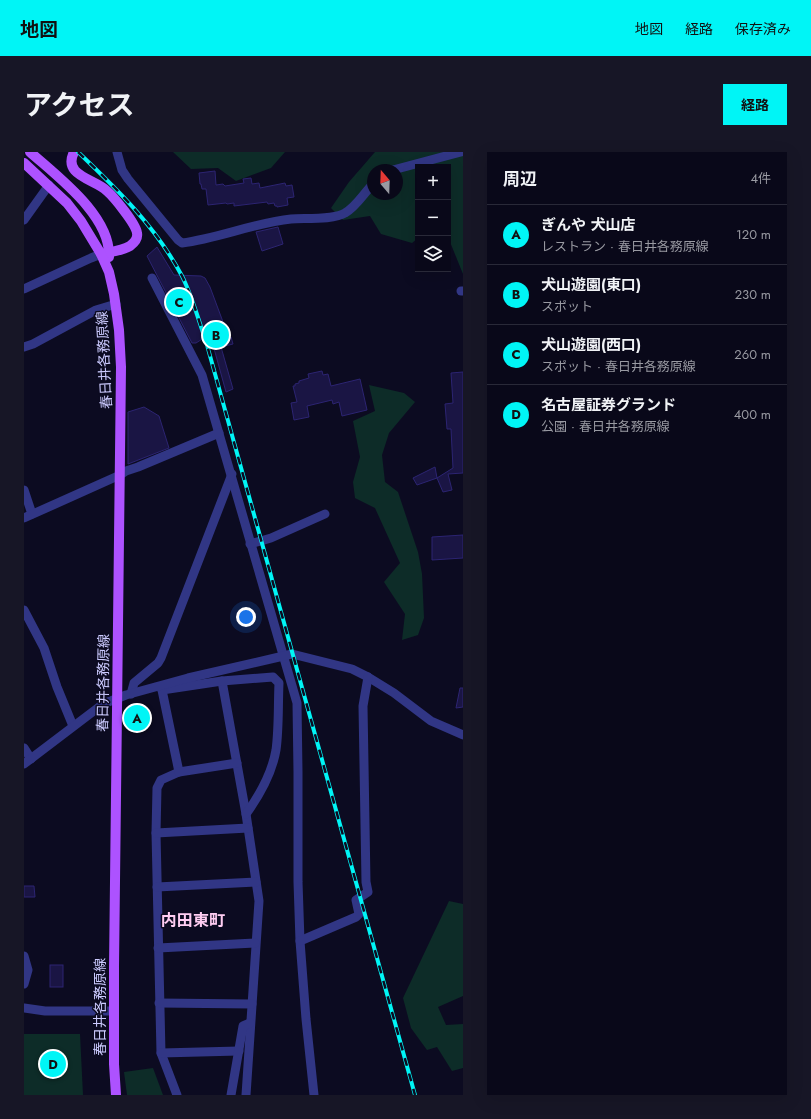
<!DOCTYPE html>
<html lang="ja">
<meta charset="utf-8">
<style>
body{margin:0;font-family:Jost,"Noto Sans JP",sans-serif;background:#171626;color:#f1f3f6}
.controls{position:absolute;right:12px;top:12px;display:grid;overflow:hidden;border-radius:0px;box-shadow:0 4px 16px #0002}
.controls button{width:36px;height:36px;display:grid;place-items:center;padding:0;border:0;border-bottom:1px solid #292938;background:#090819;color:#f1f3f6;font:20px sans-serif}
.compass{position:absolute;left:343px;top:12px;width:36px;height:36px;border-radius:50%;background:#090819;box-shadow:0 4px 16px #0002;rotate:341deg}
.you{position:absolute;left:222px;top:465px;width:14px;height:14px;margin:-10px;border:3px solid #fff;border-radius:50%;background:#1a73e8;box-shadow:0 0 0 6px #1a73e833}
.badge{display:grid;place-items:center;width:26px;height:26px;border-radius:50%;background:#00f5f6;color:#111;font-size:13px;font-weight:700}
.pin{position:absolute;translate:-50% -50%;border:2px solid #fff;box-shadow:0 1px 4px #0006}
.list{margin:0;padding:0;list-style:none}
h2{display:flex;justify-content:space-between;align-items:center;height:52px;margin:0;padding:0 16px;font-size:17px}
h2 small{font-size:13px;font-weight:400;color:#999aa2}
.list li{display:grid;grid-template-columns:26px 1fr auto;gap:12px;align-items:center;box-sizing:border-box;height:60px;padding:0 16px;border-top:1px solid #292938}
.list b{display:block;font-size:15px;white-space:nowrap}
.list p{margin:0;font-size:13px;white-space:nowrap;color:#999aa2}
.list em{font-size:13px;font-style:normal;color:#999aa2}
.icon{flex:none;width:22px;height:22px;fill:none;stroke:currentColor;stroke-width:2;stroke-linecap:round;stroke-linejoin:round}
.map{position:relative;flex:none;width:439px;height:943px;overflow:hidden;border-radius:0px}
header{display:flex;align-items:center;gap:24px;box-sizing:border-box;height:56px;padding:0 20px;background:#00f5f6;color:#111}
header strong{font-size:19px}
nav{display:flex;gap:22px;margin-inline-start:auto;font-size:14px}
.intro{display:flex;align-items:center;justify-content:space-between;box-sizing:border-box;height:96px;padding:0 24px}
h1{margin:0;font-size:28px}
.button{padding:10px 18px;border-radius:0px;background:#00f5f6;color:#111;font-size:14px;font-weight:700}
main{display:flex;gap:24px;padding:0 24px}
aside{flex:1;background:#090819;border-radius:0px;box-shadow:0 4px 16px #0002}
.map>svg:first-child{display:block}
</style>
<header>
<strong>地図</strong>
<nav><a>地図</a><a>経路</a><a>保存済み</a></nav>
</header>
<div class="intro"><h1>アクセス</h1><a class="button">経路</a></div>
<main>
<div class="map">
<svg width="439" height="943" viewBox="0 0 439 943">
<rect width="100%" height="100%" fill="#0c0b21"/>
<g fill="#0d2c28" fill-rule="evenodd">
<polygon points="149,0 261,0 247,16 212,29 194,16 167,17"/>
<path d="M351,0H439V122L424,85V15H394V86L388,91L357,82L346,64L319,68L307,56L325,30ZM349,18H373V42H349Z"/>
<polygon points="345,233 380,241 391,250 365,281 358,303 361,330 374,340 394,400 398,422 400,466 394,483 378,488 381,462 360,430 376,411 351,356 331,346 329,330 336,305 329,269 351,259"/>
<polygon points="425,749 439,752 439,844 414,855 422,873 439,872 439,916 428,919 413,895 403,898 387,876 379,846"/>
<polygon points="0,882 56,882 59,943 0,943"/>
<polygon points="129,916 139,943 103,943 100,920"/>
</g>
<g fill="#1a1544" stroke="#2c2472">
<polygon points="191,19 192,33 199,32 201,34 220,31 219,27 227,26 228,32 235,31 236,36 261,31 262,34 268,33 270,45 263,46 264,53 253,55 253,54 251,54 250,51 244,52 243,50 210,54 210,51 203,52 202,51 184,53 182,37 178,37 177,32 176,32 175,21"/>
<polygon points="254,75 259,92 238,99 232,80"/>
<polygon points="133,95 150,123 177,124 181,126 186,135 205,186 207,185 209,192 197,195 209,237 202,240 186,182 172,191 168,191 123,104"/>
<polygon points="298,219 299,223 304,222 307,234 336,227 343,258 318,264 315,250 309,252 308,248 283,254 285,265 270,268 267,251 273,250 269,234 271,234 271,232 275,231 275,229 285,226 284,222"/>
<polygon points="439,220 439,321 424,322 428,338 419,340 413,326 429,316 427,277 423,277 421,252 429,251 427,221"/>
<polygon points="120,255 135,264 145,296 104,312 104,260"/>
<polygon points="411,315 413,326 393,333 389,326"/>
<polygon points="439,383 439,406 408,408 408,385"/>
<polygon points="436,536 439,536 439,555 432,556"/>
<polygon points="0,734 10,734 11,745 0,745"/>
<rect x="26" y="813" width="13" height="22"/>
</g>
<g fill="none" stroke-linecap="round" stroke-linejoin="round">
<g stroke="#313685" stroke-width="9">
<path d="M93,0L98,18L104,27L154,88L158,91C195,86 230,71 267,67C281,66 310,68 321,61C332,55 340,41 349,32"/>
<polyline points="369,18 437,0"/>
<polyline points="0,68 25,33"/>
<polyline points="128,126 178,223 273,551 274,620 274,730 276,789 282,867 290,943"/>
<polyline points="0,137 67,106 77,102"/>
<polyline points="437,139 439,139"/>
<polyline points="0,195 9,192 72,158 92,152"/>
<polyline points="0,338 8,362"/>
<polyline points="0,366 96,323 102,319 114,315 195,281"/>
<polyline points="226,392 247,386 301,362"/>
<polyline points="0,458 20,496 33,535 49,574"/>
<polyline points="198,529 222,662 235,749 222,943"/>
<path d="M137,535L138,538L198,529L249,525L255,531C254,553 255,576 252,598C248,621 235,644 222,662"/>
<polyline points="138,538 155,620 137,628 133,636 132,681 137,901 153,943"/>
<polyline points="107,542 110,531 134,511 137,506 208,322"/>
<polyline points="0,596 7,607"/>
<polyline points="0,612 79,552 102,543 164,526 268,502 328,517 344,525 370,541 407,569 439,583"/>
<polyline points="155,620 213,611"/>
<polyline points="132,681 224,676"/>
<polyline points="133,735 232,730"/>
<polyline points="276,789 332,765 335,762 332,748 344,740 342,730 339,554 344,525"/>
<polyline points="134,796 231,791"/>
<polyline points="0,804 4,818 0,832"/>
<polyline points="135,851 228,852"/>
<polyline points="0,856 21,859 90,859"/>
<polyline points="137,901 215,899"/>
<polyline points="207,943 219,874 226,871"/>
</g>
<g stroke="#ad52ff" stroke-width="10">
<path d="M6,0C34,25 87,64 85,105"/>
<path d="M50,0C38,24 71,27 83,39C90,45 112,72 113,81C114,86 110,91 106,94C98,99 86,100 77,102"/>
<polyline points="0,11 43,51 57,69 77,102 85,120 90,142 95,178 97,215 90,815 90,912 92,943"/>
</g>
<g stroke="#00f5f6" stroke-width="4">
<path id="rail" d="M54,0C94,38 132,75 158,124C169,146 175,170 183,193L391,943"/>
</g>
<use href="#rail" stroke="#0c0b21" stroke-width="2.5" stroke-dasharray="8" stroke-linecap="butt"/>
</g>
<g text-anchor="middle" stroke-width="3" stroke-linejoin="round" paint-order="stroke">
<g font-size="14" fill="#cccbff" stroke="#0c0b21">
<text transform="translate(80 208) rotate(-93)" y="5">春日井各務原線</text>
<text transform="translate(79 531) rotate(-89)" y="5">春日井各務原線</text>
<text transform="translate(76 855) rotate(-90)" y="5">春日井各務原線</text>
</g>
<g font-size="16" font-weight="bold" fill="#ffcdf2" stroke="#0c0b21">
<text x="169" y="774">内田東町</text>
</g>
</g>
</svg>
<div class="controls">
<button>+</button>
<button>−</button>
<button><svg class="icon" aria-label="layers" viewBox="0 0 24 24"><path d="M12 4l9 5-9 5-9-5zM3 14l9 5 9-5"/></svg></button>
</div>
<svg class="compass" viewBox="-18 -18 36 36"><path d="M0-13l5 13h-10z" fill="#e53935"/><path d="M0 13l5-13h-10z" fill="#999aa2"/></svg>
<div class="you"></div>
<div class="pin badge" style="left:113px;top:566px">A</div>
<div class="pin badge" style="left:192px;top:183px">B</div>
<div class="pin badge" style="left:155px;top:150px">C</div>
<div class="pin badge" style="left:29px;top:912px">D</div>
</div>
<aside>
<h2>周辺<small>4件</small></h2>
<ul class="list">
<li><span class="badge">A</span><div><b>ぎんや 犬山店</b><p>レストラン · 春日井各務原線</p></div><em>120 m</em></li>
<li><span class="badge">B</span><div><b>犬山遊園(東口)</b><p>スポット</p></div><em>230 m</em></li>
<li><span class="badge">C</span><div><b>犬山遊園(西口)</b><p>スポット · 春日井各務原線</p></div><em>260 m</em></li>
<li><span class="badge">D</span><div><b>名古屋証券グランド</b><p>公園 · 春日井各務原線</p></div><em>400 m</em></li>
</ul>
</aside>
</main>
